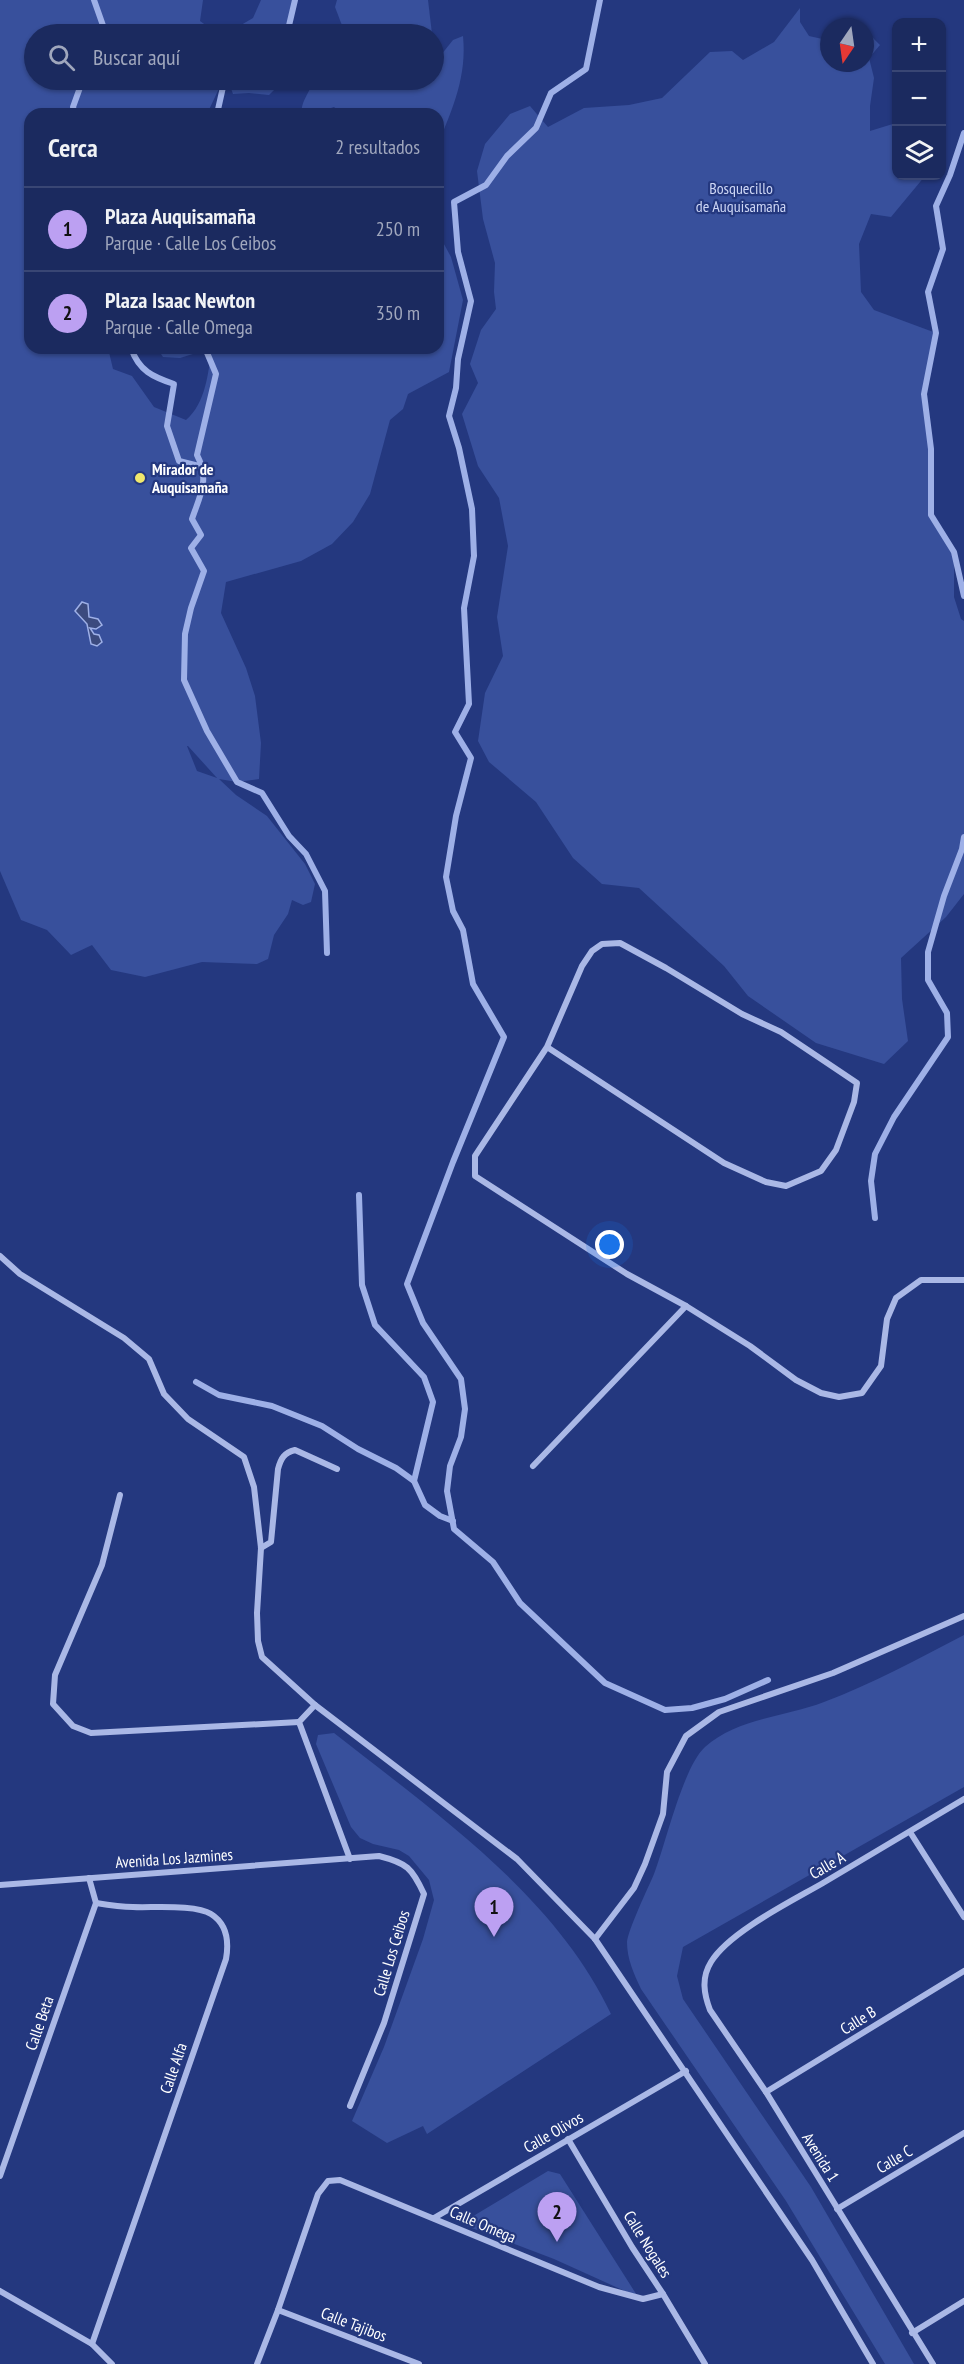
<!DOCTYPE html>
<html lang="es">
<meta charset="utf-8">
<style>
body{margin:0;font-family:"PT Sans Narrow",sans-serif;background:#243265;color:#f1f3f6}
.controls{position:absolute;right:18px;top:18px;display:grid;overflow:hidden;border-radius:12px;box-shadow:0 2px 4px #0004}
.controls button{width:54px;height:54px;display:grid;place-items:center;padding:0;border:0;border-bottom:2px solid #394674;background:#1b2a5f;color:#f1f3f6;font:30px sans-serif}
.compass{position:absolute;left:820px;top:18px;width:54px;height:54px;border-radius:50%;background:#1b2a5f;box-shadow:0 2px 4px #0004;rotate:193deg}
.you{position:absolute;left:610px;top:1245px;width:21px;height:21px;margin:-15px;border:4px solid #fff;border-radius:50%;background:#1a73e8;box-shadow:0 0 0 9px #1a73e833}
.badge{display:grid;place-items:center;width:39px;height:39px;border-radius:50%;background:#bca0f2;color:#111;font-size:20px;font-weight:700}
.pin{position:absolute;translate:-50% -50px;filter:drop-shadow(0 2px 3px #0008)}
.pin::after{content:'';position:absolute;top:32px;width:21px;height:18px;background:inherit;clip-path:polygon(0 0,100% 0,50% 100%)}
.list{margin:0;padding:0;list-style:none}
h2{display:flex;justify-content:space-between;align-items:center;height:78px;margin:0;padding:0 24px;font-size:26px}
h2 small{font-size:20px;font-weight:400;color:#a0a7bd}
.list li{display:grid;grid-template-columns:39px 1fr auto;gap:18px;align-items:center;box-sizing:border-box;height:84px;padding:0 24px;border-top:2px solid #394674}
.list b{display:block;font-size:22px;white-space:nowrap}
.list p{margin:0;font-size:20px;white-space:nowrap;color:#a0a7bd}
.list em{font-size:20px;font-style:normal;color:#a0a7bd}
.icon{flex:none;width:33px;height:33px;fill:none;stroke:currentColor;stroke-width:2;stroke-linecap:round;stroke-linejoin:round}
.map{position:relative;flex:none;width:964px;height:2364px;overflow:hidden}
.search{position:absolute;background:#1b2a5f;box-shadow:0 2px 4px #0004;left:24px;top:24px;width:420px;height:66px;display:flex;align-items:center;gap:15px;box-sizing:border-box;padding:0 21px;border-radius:33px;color:#a0a7bd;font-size:22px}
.panel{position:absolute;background:#1b2a5f;box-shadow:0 2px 4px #0004;left:24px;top:108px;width:420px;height:246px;border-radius:18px}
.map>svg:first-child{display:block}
</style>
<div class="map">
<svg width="964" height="2364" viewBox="0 0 964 2364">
<rect width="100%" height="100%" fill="#24387f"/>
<g fill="#38509c" fill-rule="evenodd">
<path d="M0,0H203L200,21L218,34H34V80H223L207,114H30V348H108L113,369L132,376L154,407L186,420C206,403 208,373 212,348H438V233L451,257L463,300L449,372L408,394L403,409L390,420L370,494L353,522L332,544L301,561L226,582L221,613L246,668L255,696L261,743L259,779L237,782L219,779L236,795L267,816L305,864L315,884L311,902L303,905L292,900L288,914L274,935L268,959L257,964L202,962L145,977L111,970L92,945L71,955L47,930L21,920L0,871ZM187,746H188L217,778L197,771Z"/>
<polygon points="261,0 295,0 287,34 240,34 241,25 253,18"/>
<polygon points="337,0 428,0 432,34 358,34 343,28 335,7"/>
<polygon points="800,8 800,22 809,36 827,40 829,38 829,63 865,63 865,30 880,45 869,58 874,78 870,106 870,131 896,123 896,176 925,176 891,217 871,214 859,244 861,292 874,310 936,333 924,394 931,449 931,515 954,552 954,597 961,619 964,621 964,894 946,917 901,958 902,999 908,1041 884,1064 816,1043 748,996 724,966 639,888 602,884 573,858 536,802 489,762 478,741 485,693 503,656 497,617 508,546 499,498 478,466 462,414 478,383 470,364 481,330 496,309 494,292 495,263 483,219 477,171 485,144 510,114 530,106 548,127 584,108 629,105 662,98 710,52 732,51 743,60 774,42"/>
<path d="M463,36C467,76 453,108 438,144V114H342L334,107L322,111L323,114H302C300,101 311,92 313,80H434V45L437,60L453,40Z"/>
<polygon points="228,80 284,80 269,95 249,93 233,94"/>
<polygon points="157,348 197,348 196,353 180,358 163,357"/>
<path d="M964,1635V1787L683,1947L677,1976L683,1999L811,2187L914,2364H885L786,2201L641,1989C634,1974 627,1959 627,1942C628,1930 648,1888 654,1874C666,1843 683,1767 705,1747C737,1718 785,1717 824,1702C872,1684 918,1659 964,1635Z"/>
<path d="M334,1733C434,1812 555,1895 611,2014L427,2134L423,2126L387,2143L352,2121L384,2047L423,1939L434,1900L429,1880L409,1856L399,1850L373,1844L360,1838L351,1827L316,1744L318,1735Z"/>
<polygon points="548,2171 560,2174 638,2297 554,2259 464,2225 465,2221"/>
</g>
<polygon fill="#3b4a7e" stroke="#9eb0e7" stroke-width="1.5" points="82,602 88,604 89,617 98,619 102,625 96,629 90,628 94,634 99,635 102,642 97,646 91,644 87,624 75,611"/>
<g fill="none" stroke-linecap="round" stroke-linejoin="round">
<g stroke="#9eb0e7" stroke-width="6">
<polyline points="94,0 106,34"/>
<polyline points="600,0 586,69 551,93 536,128 507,156 486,185 454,202 458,252 471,301 458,359 456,388 449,416 459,448 472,509 474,556 464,608 469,704 455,732 471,758 456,816 446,877 453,911 463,930 473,984 504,1037 453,1162 407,1284 423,1323 461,1379 465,1409 461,1437 450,1466 447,1491 454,1529 493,1562 520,1603 605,1683 665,1710 692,1708 725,1699 768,1680"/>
<polyline points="287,34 295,0"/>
<polyline points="75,114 73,107 82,82 84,80"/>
<polyline points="217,114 223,87 230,80"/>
<polyline points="964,133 950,175 936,206 943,249 928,292 936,333 924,394 931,449 931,515 954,552 964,596"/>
<path d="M131,348C139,371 153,377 174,384L167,426L179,461L203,467"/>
<path d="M205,348L216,374L197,455C210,480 200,495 192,519L201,535L191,548L204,571L191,608L185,634L184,680L207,731L237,782L262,793L289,836L306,854L325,891L327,953"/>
<polyline points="359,1195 362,1285 375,1325 424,1377 433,1402 414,1481"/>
<polyline points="875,1218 871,1181 875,1154 894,1117 948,1037 947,1013 928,980 928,952 944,896 962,849 964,837"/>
<polyline points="196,1382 219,1395 272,1406 322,1426 358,1449 396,1468 414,1481 425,1505 440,1516 453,1521"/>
</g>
<g stroke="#aab8e6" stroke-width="6">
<polyline points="547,1047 724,1163 766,1182 786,1186 821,1171 836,1150 854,1102 857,1083 781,1032 742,1014 666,968 620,943 602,944 592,951 582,966 547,1047 475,1156 475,1176 627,1274 686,1306 750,1346 796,1380 821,1393 839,1397 862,1393 881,1366 887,1319 896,1298 921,1280 964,1280"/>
<polyline points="0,1256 20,1274 124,1338 149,1359 164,1394 188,1419 244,1457 254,1487 261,1548 257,1613 258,1641 262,1657 315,1705 517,1859 595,1939 812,2260 873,2364"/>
<polyline points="533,1466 686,1306"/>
<polyline points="120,1495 102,1565 55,1675 53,1704 73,1726 91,1733 299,1722"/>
<path d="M261,1548L271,1542L278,1469C281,1458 284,1453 295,1450L337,1469"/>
<polyline points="315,1705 299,1722 350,1859"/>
<polyline points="910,1832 964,1917"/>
<path d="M0,1885L379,1856C407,1863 412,1868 424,1894L384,2023L350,2106"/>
<polyline points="595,1939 634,1888 645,1864 663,1814 667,1772 686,1736 719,1712 833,1673 964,1616"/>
<polyline points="766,2092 964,1971"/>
<polyline points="568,2139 632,2247 663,2294 705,2364"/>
<polyline points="0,2176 96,1903 89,1878"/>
<polyline points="837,2209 964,2133"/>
<polyline points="434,2218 686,2071"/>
<polyline points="0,2291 92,2344 112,2364"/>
<polyline points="278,2310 419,2364"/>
<polyline points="912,2333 964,2301"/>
<path d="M92,2344L226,1959C229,1942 227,1924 211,1914C196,1904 151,1908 133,1907C120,1907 108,1905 96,1903"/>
<polyline points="257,2364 278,2310 318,2194 328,2181 340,2180 599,2287 643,2299 663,2294"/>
<path d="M933,2364L766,2092L710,2010C704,1994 701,1978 711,1962C729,1932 792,1901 823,1883C870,1855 917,1827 964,1799"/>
</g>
</g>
<circle fill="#f0e76d" stroke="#24387f" stroke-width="2" cx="140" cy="478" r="6"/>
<g text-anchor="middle" stroke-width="4.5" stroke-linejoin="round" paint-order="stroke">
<g font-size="16" fill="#cdd6f5" stroke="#24387f">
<text x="741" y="194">Bosquecillo<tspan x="741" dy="18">de Auquisamaña</tspan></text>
</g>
<g font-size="16" font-weight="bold" fill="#fff" stroke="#24387f" text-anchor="start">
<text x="152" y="475">Mirador de<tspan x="152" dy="18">Auquisamaña</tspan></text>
</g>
<g font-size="16" fill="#fff" stroke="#24387f">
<text transform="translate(174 1858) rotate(-4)" y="6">Avenida Los Jazmines</text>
<text transform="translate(827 1865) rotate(-30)" y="6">Calle A</text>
<text transform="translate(391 1953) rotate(-73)" y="6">Calle Los Ceibos</text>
<text transform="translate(858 2020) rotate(-32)" y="6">Calle B</text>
<text transform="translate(39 2023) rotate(-71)" y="6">Calle Beta</text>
<text transform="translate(173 2068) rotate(-71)" y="6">Calle Alfa</text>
<text transform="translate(553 2132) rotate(-30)" y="6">Calle Olivos</text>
<text transform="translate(821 2157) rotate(58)" y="6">Avenida 1</text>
<text transform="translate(894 2159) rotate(-31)" y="6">Calle C</text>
<text transform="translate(483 2224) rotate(23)" y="6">Calle Omega</text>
<text transform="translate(648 2244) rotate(58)" y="6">Calle Nogales</text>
<text transform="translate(354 2324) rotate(21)" y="6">Calle Tajibos</text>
</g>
</g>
</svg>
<div class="controls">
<button>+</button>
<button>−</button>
<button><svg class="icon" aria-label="layers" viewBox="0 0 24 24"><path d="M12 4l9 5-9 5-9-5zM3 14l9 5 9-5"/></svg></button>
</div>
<svg class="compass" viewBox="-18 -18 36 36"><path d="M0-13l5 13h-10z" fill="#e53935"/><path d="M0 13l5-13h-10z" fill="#a0a7bd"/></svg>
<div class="you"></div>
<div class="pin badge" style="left:494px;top:1937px">1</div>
<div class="pin badge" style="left:557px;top:2242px">2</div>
<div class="search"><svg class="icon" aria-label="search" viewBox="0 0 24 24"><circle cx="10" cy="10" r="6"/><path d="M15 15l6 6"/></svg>Buscar aquí</div>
<section class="panel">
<h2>Cerca<small>2 resultados</small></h2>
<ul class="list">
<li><span class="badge">1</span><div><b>Plaza Auquisamaña</b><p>Parque · Calle Los Ceibos</p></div><em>250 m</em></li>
<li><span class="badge">2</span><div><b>Plaza Isaac Newton</b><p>Parque · Calle Omega</p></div><em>350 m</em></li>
</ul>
</section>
</div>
